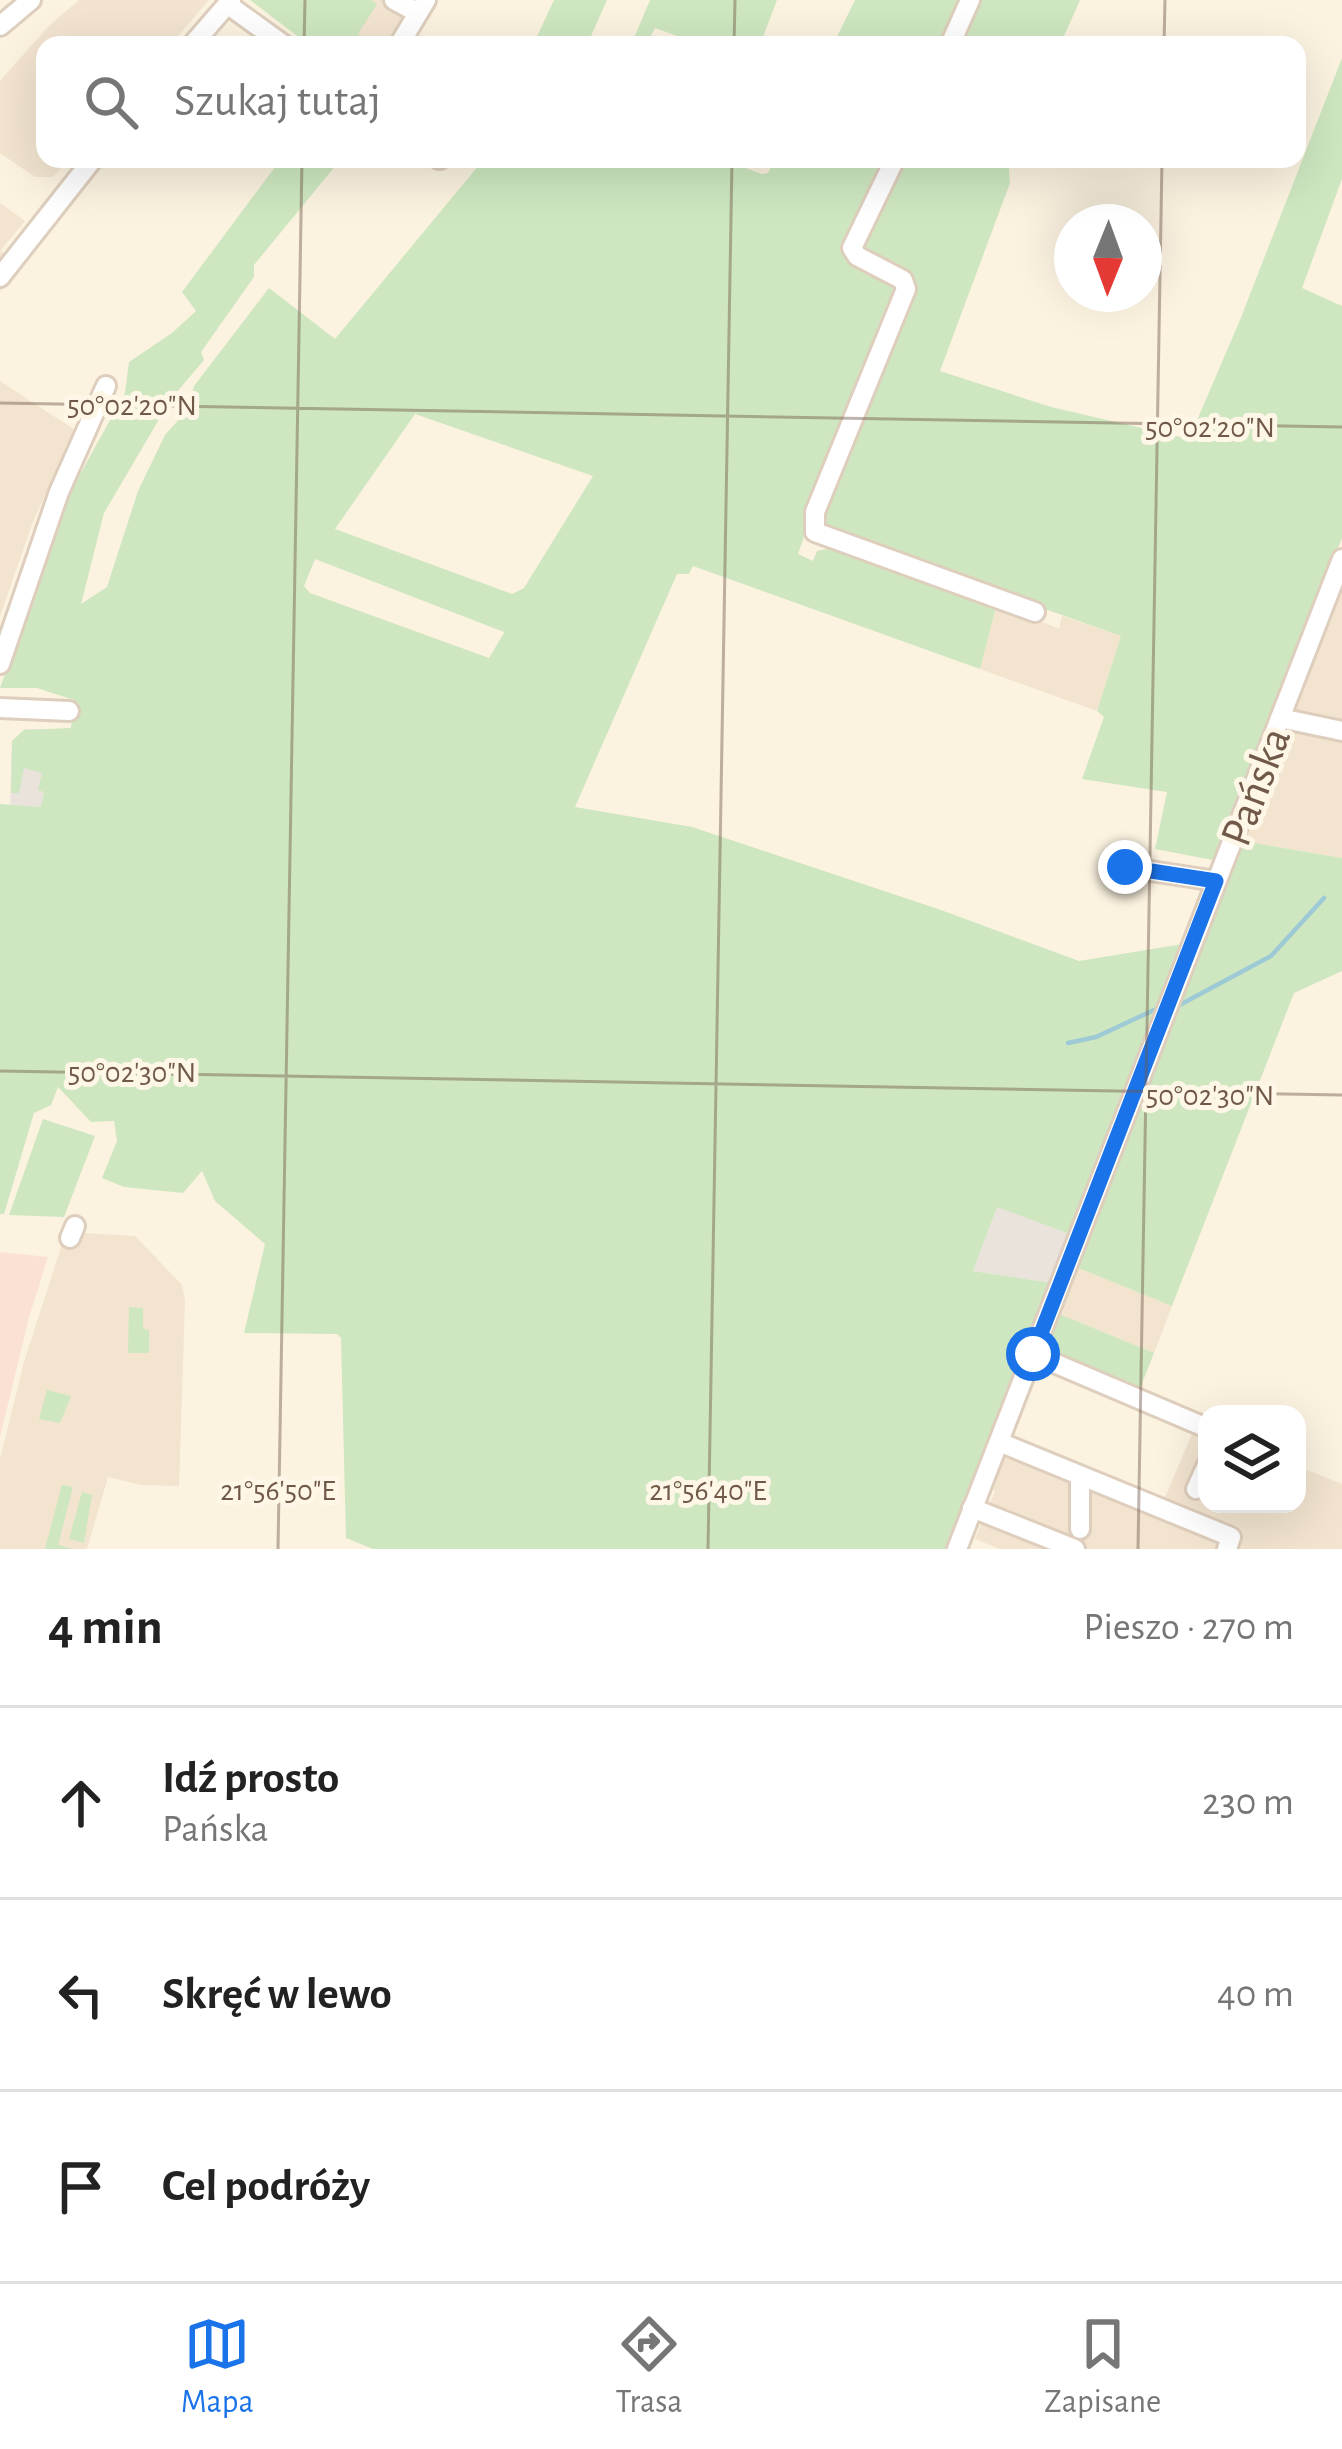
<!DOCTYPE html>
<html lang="pl">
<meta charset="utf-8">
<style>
body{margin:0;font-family:"Alegreya Sans",sans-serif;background:#f2f2f2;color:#222}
.controls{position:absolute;right:36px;bottom:36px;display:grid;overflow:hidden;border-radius:24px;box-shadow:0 12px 48px #0002}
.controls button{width:108px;height:108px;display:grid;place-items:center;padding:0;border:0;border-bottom:3px solid #e0e0e0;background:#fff;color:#222;font:60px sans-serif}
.compass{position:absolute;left:1054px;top:204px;width:108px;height:108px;border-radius:50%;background:#fff;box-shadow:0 12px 48px #0002;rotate:181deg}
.stop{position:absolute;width:36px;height:36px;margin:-27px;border:9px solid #1a73e8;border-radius:50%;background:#fff}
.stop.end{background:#1a73e8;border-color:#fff;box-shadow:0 3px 12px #0008}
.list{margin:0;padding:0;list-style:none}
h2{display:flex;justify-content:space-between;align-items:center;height:156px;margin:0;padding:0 48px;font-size:51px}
h2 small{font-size:39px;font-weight:400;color:#767676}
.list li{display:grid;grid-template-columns:78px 1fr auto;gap:36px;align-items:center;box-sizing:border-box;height:192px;padding:0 48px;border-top:3px solid #e0e0e0}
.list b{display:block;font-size:45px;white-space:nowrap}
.list p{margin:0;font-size:39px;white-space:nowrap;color:#767676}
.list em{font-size:39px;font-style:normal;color:#767676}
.icon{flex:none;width:66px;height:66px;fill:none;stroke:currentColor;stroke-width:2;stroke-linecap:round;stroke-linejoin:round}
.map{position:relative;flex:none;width:1342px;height:1549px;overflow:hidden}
.search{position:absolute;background:#fff;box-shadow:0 12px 48px #0002;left:36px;right:36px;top:36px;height:132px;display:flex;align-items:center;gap:30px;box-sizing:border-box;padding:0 42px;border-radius:24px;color:#767676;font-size:45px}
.sheet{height:732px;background:#fff}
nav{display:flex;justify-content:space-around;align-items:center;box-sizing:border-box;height:168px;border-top:3px solid #e0e0e0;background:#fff;font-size:33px;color:#767676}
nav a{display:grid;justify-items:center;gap:6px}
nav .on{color:#1a73e8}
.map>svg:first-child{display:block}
</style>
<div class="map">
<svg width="1342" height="1549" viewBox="0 0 1342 1549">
<rect width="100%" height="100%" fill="#fbf2e0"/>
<g fill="#f2e4cf">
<polygon points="79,0 209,0 170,45 45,45 45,159 69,159 53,177 35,177 0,153 0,81 49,26"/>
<polygon points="371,0 435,0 407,45 372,45 357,34 377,4"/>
<polygon points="0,203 25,221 0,251 20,261 0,292"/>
<polygon points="0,381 75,430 34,519 0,616"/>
<polygon points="1342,581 1342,858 1243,841 1266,780"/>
<polygon points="997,603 1059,629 1062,616 1121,636 1097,711 980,669"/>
<polygon points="66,1232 135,1236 182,1285 185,1300 179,1486 141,1485 108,1477 87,1549 0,1549 0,1459 24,1362"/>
<polygon points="1076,1267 1172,1306 1154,1353 1059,1314"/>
<polygon points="1194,1429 1207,1434 1207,1504 1297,1504 1297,1466 1342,1484 1342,1549 1000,1549 975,1539 995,1491 990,1486 1009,1440 1163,1502"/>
</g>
<polygon fill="#fbe1d4" points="0,1252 48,1257 29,1317 0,1437"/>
<g fill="#eae3dc">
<polygon points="25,729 62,730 43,812 10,811 12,741"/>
<polygon points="997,1206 1070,1234 1052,1283 973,1271"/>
</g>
<g fill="#cee7c0" fill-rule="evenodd">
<polygon points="250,0 371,0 377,4 358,34 372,45 309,45"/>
<polygon points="554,0 607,0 587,45 533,45"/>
<polygon points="650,0 777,0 760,45 702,45 655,28 646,45 631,45"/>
<polygon points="855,0 961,0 944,45 833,45"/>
<polygon points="977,0 1080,0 1060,45 955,45"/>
<path d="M1342,58V179L1302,288L1342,306V538L1213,860L1155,849L1167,792L1082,779L1104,717L1097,711L1121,636L991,590L810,519L798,554L813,561L817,551L836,547L997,603L980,669L693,566L689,574H677L575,807L692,827L941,910L1079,961L1183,944L1070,1234L997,1207L973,1271L1052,1283L953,1549H373L346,1538L341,1338L337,1334L244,1333L265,1244L215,1201L202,1171L183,1193L124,1187L102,1178L117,1141L114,1121L91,1122L58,1087L51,1105L34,1113L4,1214H0V804L41,807L44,792L38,790L42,773L24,768L19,793H11L12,741L24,730L71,728L74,700L37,688H0L69,494L125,393L129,362L172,333L196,311L182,292L281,159H299L308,166L314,159H341L254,265V277L201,352L204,360L171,399L104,513L81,604L107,587L138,491L165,435L188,409L194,386L269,288L335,339L484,159H720L762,174L768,173L775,159H861L884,170L861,245L905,159H1008L1010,183L940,371L1051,407L1189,439L1240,320ZM415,414L593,476L524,588L512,594L335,529ZM315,559L504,632V633L489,658L310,593L304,586Z"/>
<polygon points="1243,841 1342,858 1342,971 1294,993 1172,1306 1076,1267"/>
<polygon points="43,1119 95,1136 64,1217 9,1215"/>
<polygon points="129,1307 143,1308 143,1329 149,1330 149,1353 128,1353"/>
<polygon points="1059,1314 1154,1353 1139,1391 1046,1349"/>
<polygon points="47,1390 71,1396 60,1423 39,1419"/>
<polygon points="62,1485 73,1487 58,1545 73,1549 45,1549"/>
<polygon points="82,1492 92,1495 84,1543 69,1539"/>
</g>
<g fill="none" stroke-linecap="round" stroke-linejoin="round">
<g stroke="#9dcad4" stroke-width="4.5">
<polyline points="1174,1008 1271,956 1324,898"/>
<polyline points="1068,1043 1096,1037 1154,1010"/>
</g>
<g stroke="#decebd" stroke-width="24">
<g id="minor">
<polyline points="394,0 418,13"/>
<polyline points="227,4 284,45"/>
<polyline points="0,26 31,0"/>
<polyline points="192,45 231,0"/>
<polyline points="399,45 426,0"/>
<polyline points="950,45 970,0"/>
<polyline points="439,159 440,159"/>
<polyline points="895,159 852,248 857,256 903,280 906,289 815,512 815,532 1035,612"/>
<polyline points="0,277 93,159"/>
<polyline points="0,664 59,492 106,386"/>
<polyline points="0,708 69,711"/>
<polyline points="1280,718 1342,731"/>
<polyline points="1125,867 1216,881"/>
<polyline points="70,1238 75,1226"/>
<polyline points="1033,1354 1207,1428"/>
<polyline points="999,1442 1231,1537 1227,1549"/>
<polyline points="1196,1489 1207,1465"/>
<polyline points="972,1508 1075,1549"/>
<polyline points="1080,1529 1080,1476"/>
<polyline points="957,1549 1342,559"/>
</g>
</g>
<use href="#minor" stroke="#fff" stroke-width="18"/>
</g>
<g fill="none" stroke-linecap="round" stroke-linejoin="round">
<polyline stroke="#1a73e8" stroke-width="15" points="1033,1354 1216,881 1125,867"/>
</g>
<path fill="none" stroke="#715949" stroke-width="3" stroke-opacity="0.45" d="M304,45L305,0M734,45L735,0M1164,45L1165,0M0,403L1342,427M0,1071L1342,1095M278,1549L302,159M708,1549L732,159M1138,1549L1162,159"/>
<g text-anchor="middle" stroke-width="10" stroke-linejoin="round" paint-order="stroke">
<g font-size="45" fill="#715949" stroke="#fef6e6">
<text transform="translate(1254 786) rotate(-69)" y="16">Pańska</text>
</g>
</g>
<g font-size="30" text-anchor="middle" fill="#715949" stroke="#fef6e6" stroke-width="10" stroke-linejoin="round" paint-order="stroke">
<text x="132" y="415">50°02'20"N</text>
<text x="1210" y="437">50°02'20"N</text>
<text x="132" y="1082">50°02'30"N</text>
<text x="1210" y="1105">50°02'30"N</text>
<text x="278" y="1500">21°56'50"E</text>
<text x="708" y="1500">21°56'40"E</text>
</g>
</svg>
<div class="controls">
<button><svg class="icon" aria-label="layers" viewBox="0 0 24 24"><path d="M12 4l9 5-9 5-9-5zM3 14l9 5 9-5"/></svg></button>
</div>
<svg class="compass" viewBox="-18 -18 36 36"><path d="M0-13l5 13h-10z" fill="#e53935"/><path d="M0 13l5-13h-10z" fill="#767676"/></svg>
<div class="stop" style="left:1033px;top:1354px"></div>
<div class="stop end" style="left:1125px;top:867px"></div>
<div class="search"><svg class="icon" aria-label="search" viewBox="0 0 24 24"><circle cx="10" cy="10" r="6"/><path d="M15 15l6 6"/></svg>Szukaj tutaj</div>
</div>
<section class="sheet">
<h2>4 min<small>Pieszo · 270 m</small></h2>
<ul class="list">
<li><svg class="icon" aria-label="ahead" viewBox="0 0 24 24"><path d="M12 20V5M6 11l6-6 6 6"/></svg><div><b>Idź prosto</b><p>Pańska</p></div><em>230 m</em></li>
<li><svg class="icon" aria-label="left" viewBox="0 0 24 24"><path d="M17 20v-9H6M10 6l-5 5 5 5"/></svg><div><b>Skręć w lewo</b></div><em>40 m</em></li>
<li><svg class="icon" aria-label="arrive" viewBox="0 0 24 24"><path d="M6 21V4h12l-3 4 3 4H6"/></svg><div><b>Cel podróży</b></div></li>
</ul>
</section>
<nav>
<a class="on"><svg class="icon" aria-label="map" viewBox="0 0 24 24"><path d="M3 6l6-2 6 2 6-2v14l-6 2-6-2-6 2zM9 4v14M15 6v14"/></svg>Mapa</a>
<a><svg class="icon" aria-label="directions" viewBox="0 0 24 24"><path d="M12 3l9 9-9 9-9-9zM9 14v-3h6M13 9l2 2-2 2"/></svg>Trasa</a>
<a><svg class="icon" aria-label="saved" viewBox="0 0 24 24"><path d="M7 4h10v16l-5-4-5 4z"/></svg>Zapisane</a>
</nav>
